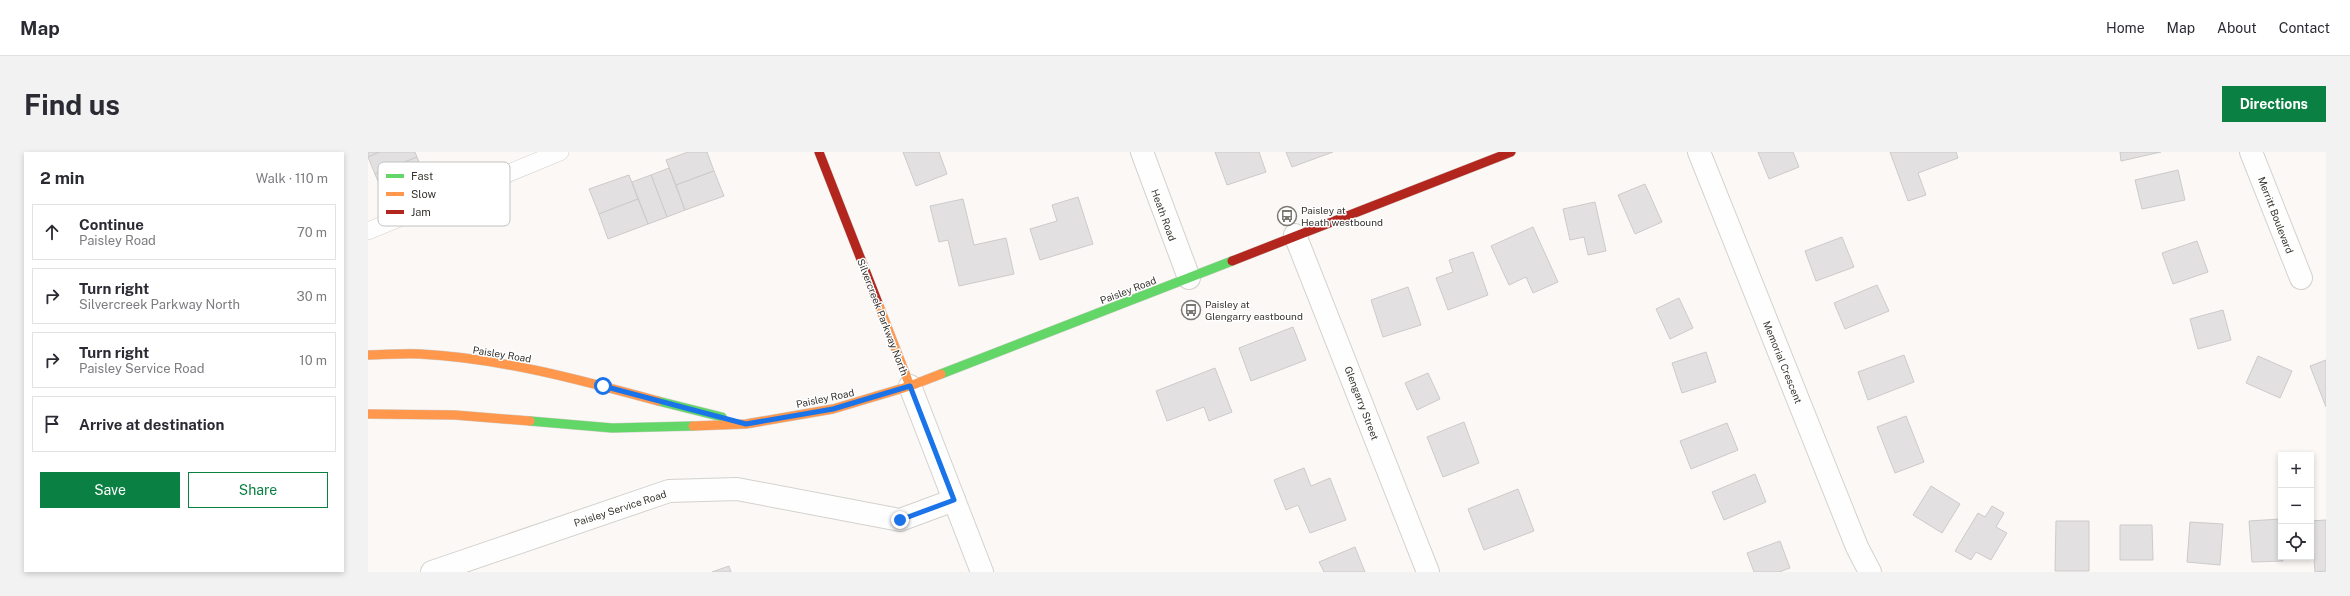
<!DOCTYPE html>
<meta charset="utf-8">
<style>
body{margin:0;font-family:"Public Sans",sans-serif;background:#f2f2f3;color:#2b2b33}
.controls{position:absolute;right:12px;bottom:12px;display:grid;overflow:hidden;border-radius:0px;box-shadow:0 2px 6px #0003}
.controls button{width:36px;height:36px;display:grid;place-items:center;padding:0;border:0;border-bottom:1px solid #e1e1e2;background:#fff;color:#2b2b33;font:20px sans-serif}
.stop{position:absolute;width:12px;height:12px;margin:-9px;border:3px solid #1a73e8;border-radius:50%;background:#fff}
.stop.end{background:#1a73e8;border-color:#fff;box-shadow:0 1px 4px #0008}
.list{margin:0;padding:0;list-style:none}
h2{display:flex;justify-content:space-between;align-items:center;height:52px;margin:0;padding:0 16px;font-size:17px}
h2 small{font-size:13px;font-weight:400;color:#7c7c81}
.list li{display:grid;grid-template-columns:26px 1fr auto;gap:12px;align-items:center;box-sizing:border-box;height:56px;margin:0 8px 8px;padding:0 8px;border:1px solid #e1e1e2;border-radius:0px}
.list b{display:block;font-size:15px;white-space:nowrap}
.list p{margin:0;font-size:13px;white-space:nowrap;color:#7c7c81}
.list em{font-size:13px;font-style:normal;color:#7c7c81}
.actions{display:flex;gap:8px;padding:12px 16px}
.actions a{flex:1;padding:9px 0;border:1px solid #0b8043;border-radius:0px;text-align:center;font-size:14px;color:#0b8043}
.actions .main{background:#0b8043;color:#fff}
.icon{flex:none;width:22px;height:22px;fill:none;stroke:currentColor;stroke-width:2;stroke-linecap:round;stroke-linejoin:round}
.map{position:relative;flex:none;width:1958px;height:420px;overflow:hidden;border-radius:0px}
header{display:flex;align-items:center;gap:24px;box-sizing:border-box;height:56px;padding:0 20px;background:#fff;border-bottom:1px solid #e1e1e2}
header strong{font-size:19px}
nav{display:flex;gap:22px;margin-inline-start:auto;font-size:14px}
.intro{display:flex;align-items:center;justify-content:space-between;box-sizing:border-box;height:96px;padding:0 24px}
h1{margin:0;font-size:28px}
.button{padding:10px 18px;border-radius:0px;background:#0b8043;color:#fff;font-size:14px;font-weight:700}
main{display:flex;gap:24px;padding:0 24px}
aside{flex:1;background:#fff;border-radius:0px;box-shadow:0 2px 6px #0003}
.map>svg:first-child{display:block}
</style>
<header>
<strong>Map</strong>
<nav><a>Home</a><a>Map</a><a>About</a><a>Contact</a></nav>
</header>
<div class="intro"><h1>Find us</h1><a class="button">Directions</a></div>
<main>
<aside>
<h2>2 min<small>Walk · 110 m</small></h2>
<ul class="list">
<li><svg class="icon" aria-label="ahead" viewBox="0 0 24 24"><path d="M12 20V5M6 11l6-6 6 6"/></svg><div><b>Continue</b><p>Paisley Road</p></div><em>70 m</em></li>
<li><svg class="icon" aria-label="right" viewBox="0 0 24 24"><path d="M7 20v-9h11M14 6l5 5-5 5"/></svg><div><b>Turn right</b><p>Silvercreek Parkway North</p></div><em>30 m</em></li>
<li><svg class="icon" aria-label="right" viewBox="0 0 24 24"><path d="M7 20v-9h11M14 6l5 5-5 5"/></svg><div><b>Turn right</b><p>Paisley Service Road</p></div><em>10 m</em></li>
<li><svg class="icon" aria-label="arrive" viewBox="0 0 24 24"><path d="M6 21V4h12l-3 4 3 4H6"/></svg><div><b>Arrive at destination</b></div></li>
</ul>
<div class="actions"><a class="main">Save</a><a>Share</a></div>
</aside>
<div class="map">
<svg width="1958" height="420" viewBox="0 0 1958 420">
<rect width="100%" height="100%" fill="#fbf8f5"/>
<g fill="#e2e0e1" stroke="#cccacb">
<polygon points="0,0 12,0 0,5"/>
<polygon points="12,0 47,0 49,5 7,22 0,5"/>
<polygon points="320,0 339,0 346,19 308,33 298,8"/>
<polygon points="535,0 571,0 579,22 548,34"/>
<polygon points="847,0 891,0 898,20 859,33"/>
<polygon points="918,0 965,0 924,15"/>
<polygon points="1390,0 1425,0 1431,15 1401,27"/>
<polygon points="1522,0 1588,0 1590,6 1550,21 1558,43 1540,49"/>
<polygon points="1752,0 1793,0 1753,9"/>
<polygon points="49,5 56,22 14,39 7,22"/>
<polygon points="301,16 317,58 299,65 283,23"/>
<polygon points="1810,18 1817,48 1774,57 1767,28"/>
<polygon points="346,19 356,44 317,58 308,33"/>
<polygon points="261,23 270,47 231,62 221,37"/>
<polygon points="283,23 299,65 280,72 264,30"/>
<polygon points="1277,32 1294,70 1267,82 1250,43"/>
<polygon points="710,45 725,92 672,108 662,77 689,69 684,53"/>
<polygon points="270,47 280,72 240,87 231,62"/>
<polygon points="595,47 606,93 638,86 646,122 591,134 580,88 571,90 562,54"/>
<polygon points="1227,50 1238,99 1220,103 1216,85 1202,88 1195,57"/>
<polygon points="1165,75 1190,130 1165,141 1158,125 1141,133 1123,94"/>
<polygon points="1474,85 1486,115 1448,129 1437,99"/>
<polygon points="1829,89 1840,120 1805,132 1794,101"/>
<polygon points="1105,100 1120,143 1080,158 1068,126 1085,120 1081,108"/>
<polygon points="1509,133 1521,159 1477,177 1466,151"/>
<polygon points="1040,135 1053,173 1015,185 1003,148"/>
<polygon points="1311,146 1325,176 1302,187 1288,157"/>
<polygon points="1855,158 1863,188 1830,197 1822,167"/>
<polygon points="925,175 938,208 883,229 871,196"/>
<polygon points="1338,200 1348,230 1314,241 1304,211"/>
<polygon points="1536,203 1546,230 1500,248 1490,220"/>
<polygon points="1890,204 1924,219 1912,246 1878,231"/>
<polygon points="1958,208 1958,255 1942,214"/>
<polygon points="847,216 864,260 841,269 836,255 799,269 788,239"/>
<polygon points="1060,221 1072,247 1049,258 1037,231"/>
<polygon points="1538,264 1556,310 1527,321 1509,275"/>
<polygon points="1096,270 1111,311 1075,325 1059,285"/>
<polygon points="1359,271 1370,298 1323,317 1312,289"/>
<polygon points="936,316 943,334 962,326 978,368 942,381 930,353 918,358 906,328"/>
<polygon points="1387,322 1398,350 1356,368 1344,340"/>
<polygon points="1563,334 1592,352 1574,381 1545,363"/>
<polygon points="1150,337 1166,379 1116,398 1100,357"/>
<polygon points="1624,354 1636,361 1628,375 1639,381 1623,408 1608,400 1603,408 1587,399 1610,361 1617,365"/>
<polygon points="1912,367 1913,405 1915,409 1884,410 1881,369"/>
<polygon points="1958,368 1958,419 1947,420 1943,369"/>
<polygon points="1688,369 1721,369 1721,419 1687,419"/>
<polygon points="1822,370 1855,372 1852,413 1819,410"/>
<polygon points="1752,373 1784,373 1785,408 1752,408"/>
<polygon points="1412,389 1422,416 1411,420 1386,420 1379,401"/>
<polygon points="987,395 997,420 956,420 951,410"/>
<polygon points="361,414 363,420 344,420"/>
</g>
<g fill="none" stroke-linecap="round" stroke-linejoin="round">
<g stroke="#d4d2ce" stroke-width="18">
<polyline id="lane" points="0,79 192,0"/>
</g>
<g stroke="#d4d2ce" stroke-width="24">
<g id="street">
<polyline points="774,0 821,126"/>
<polyline points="1331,0 1489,395 1502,420"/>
<polyline points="1883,0 1933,126"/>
<polyline points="927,83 1060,420"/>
<polyline points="542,234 614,420"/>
<polyline points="64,420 301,339 369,337 532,368 586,348"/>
</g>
</g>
<g stroke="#d4d2ce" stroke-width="10">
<g id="fast">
<polyline points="573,222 864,109"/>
<polyline points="290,249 354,265"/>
<polyline points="162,269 244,276 325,274"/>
</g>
</g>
<g stroke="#d4d2ce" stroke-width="10">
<g id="slow">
<polyline points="510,151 542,234"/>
<path d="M0,203C17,203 34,201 52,202C132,206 213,228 290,249"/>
<polyline points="0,262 87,263 162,269"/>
<polyline points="325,274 378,272 465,257 542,234 573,222"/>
</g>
</g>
<g stroke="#d4d2ce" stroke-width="10">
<g id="jam">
<polyline points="451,0 510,151"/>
<polyline points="864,109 1143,0"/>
</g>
</g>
<use href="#lane" stroke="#fefefe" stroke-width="17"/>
<use href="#street" stroke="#fefefe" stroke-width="22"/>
<use href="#fast" stroke="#63d668" stroke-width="9"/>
<use href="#slow" stroke="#ff974d" stroke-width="9"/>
<use href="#jam" stroke="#b3261e" stroke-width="9"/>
</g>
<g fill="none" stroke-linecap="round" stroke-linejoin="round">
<polyline stroke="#1a73e8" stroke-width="5" points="235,234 378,272 465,257 542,234 586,348 532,368"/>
</g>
<defs>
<g id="bus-ring" transform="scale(1)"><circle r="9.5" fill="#fff" stroke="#7c7974" stroke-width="1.5"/><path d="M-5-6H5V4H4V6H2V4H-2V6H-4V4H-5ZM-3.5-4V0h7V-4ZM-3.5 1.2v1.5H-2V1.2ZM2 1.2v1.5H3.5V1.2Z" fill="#7c7974"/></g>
</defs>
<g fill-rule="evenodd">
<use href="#bus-ring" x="919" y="64"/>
<use href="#bus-ring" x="823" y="158"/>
</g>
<g text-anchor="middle" stroke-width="3" stroke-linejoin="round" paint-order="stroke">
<g font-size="10" fill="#37342f" stroke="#fff" text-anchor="start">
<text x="933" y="62">Paisley at<tspan x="933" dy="12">Heath westbound</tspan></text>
<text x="837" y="156">Paisley at<tspan x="837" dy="12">Glengarry eastbound</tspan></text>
</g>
<g font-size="10" fill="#37342f" stroke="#fff">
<text transform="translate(796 63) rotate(70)" y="4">Heath Road</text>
<text transform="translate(1908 63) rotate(69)" y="4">Merritt Boulevard</text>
<text transform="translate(760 138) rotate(-21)" y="4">Paisley Road</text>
<text transform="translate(515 165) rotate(69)" y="4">Silvercreek Parkway North</text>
<text transform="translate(134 202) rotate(9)" y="4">Paisley Road</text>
<text transform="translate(1415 210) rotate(68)" y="4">Memorial Crescent</text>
<text transform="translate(457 246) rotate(-12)" y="4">Paisley Road</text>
<text transform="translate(994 251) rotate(69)" y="4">Glengarry Street</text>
<text transform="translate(252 356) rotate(-18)" y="4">Paisley Service Road</text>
</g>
</g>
<rect x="10" y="10" width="132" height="64" rx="6" fill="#fff" stroke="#c3c2c1" stroke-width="1"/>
<rect x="18" y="22" width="18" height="4" fill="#63d668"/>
<rect x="18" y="40" width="18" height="4" fill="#ff974d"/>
<rect x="18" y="58" width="18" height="4" fill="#b3261e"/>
<g font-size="11" fill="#37342f">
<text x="43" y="28">Fast</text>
<text x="43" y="46">Slow</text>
<text x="43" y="64">Jam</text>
</g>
</svg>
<div class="controls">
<button>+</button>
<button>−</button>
<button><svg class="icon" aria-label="locate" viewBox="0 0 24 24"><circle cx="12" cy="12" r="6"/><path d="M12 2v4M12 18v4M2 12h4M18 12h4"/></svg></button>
</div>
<div class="stop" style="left:235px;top:234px"></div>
<div class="stop end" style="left:532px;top:368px"></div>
</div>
</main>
